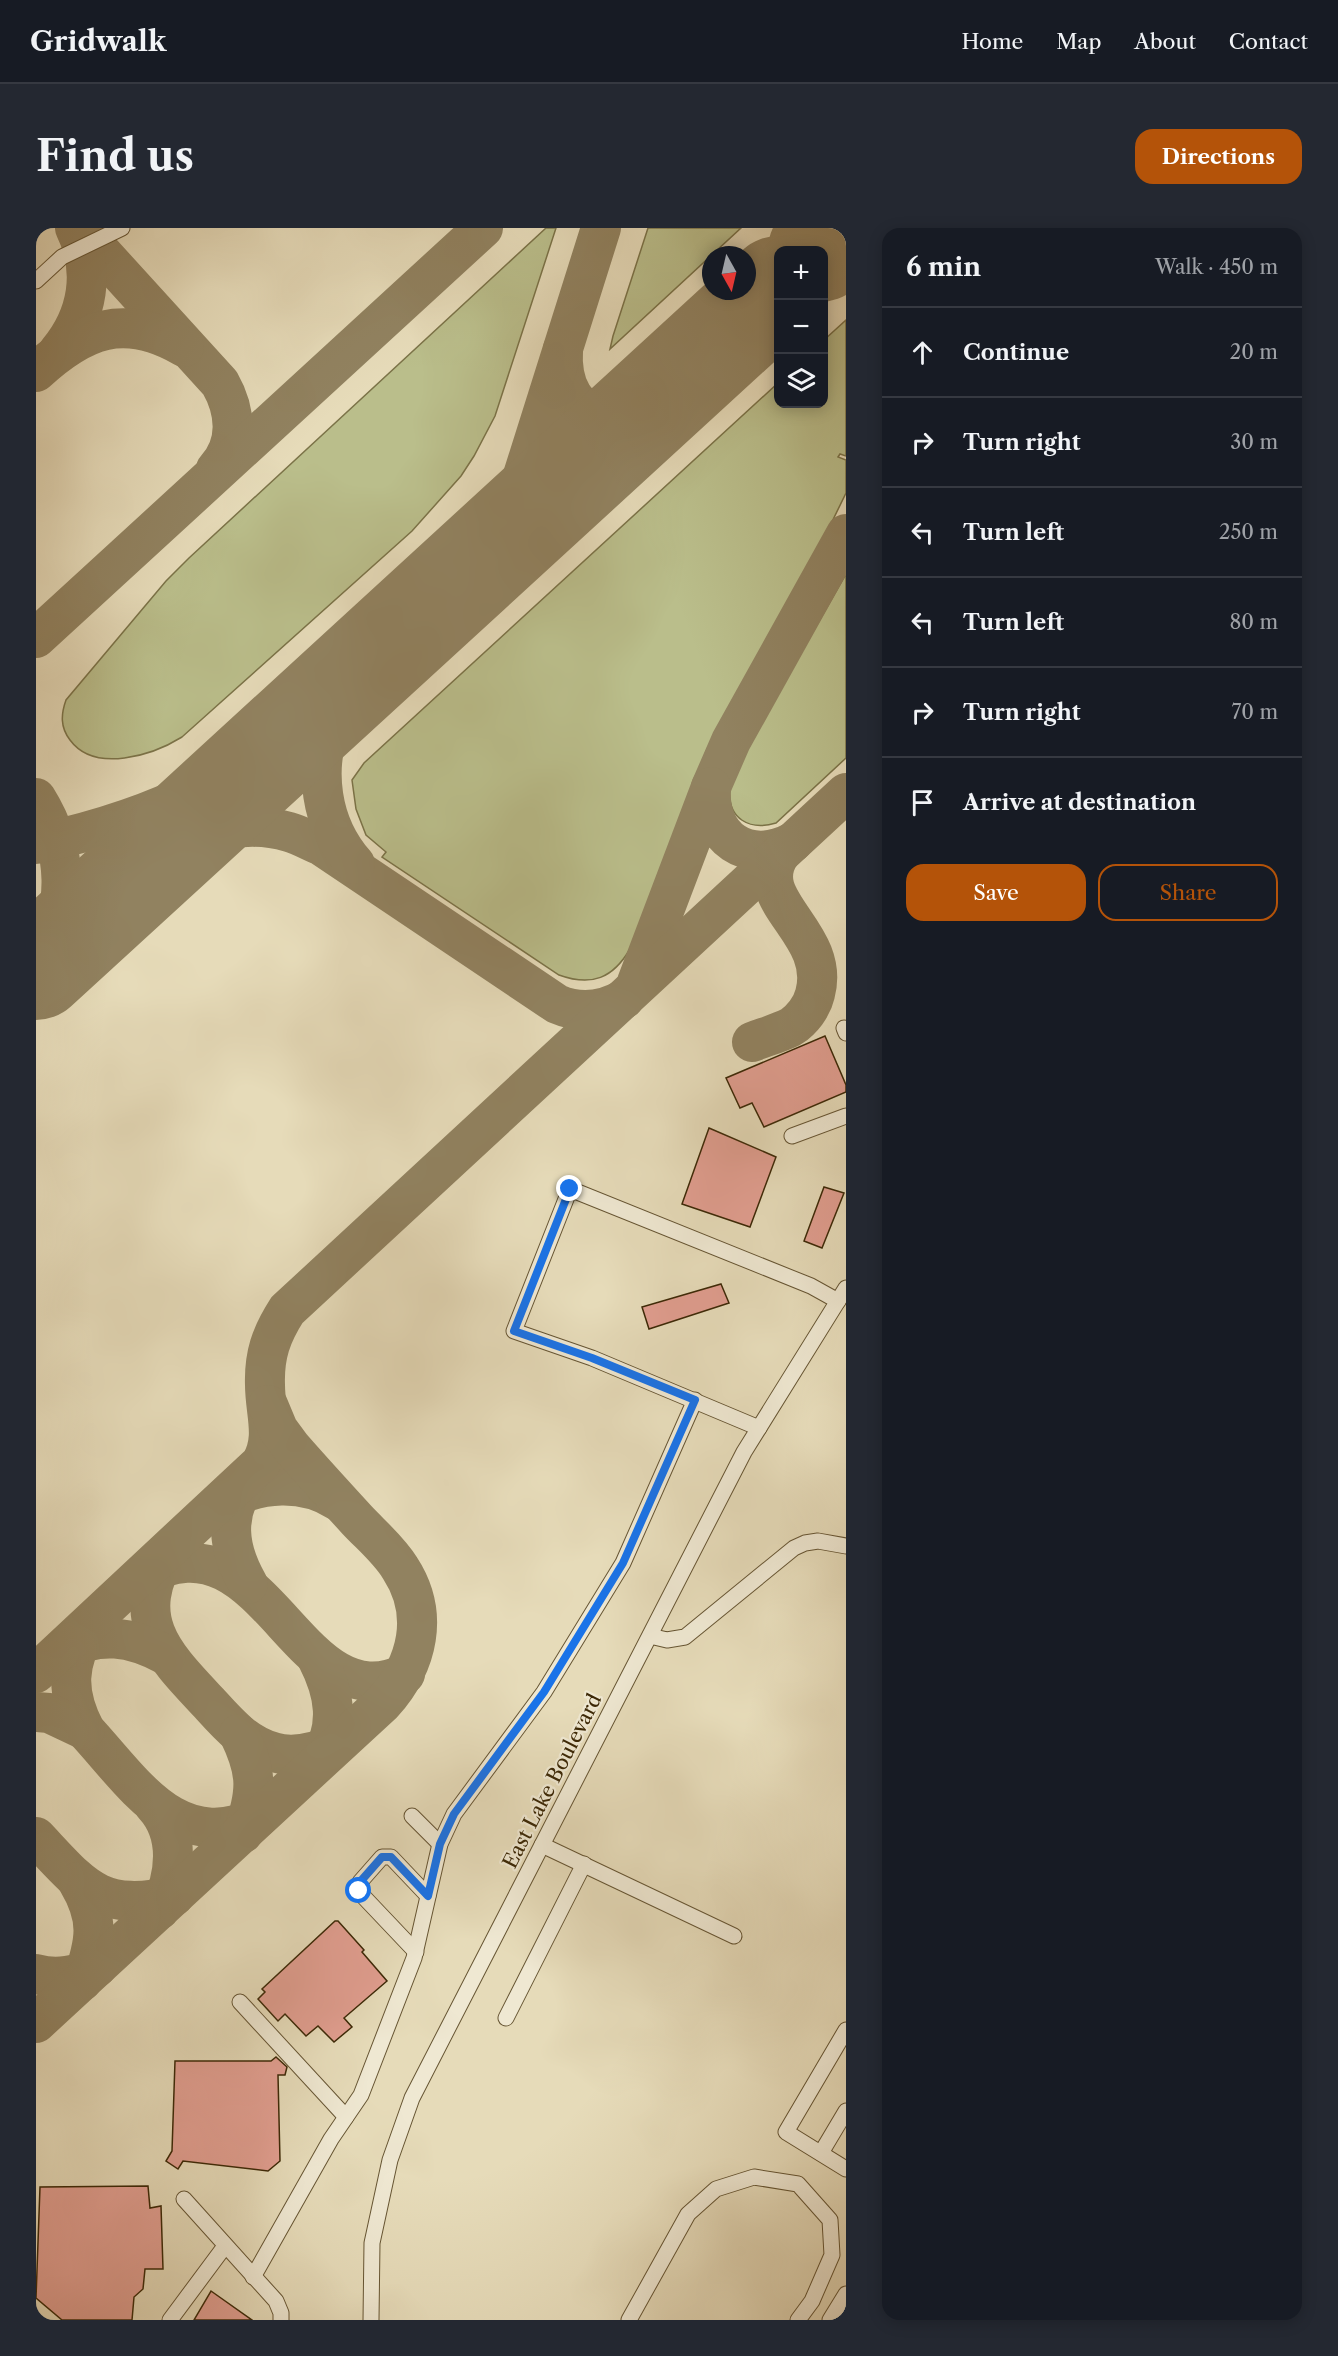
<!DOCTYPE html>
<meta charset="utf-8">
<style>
body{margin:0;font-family:"Libre Caslon Text",serif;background:#242831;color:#f1f3f6}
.controls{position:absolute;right:18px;top:18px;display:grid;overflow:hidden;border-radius:12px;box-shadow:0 3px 15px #0003}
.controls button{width:54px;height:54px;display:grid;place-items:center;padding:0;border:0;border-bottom:2px solid #363941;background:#171b24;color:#f1f3f6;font:30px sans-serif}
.compass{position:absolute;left:666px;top:18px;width:54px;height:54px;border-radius:50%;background:#171b24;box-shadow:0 3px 15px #0003;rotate:172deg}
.stop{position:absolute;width:18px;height:18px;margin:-14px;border:4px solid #1a73e8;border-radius:50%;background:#fff}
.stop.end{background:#1a73e8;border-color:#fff;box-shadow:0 2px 6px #0008}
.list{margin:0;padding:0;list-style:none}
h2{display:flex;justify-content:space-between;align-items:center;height:78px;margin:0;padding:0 24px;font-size:26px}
h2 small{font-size:20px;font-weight:400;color:#9ea1a6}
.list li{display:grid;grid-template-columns:39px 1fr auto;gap:18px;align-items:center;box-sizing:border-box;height:90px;padding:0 24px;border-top:2px solid #363941}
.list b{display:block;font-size:22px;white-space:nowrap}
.list em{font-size:20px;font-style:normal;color:#9ea1a6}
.actions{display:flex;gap:12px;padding:18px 24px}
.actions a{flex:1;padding:14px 0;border:2px solid #b45309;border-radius:18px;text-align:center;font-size:21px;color:#b45309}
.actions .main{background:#b45309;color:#fff}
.icon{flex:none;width:33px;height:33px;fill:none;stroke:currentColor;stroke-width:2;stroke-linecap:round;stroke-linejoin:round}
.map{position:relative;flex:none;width:810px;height:2092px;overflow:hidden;border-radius:18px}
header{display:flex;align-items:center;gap:36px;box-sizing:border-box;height:84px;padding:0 30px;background:#171b24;border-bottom:2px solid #363941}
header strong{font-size:28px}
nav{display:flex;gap:33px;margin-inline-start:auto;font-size:21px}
.intro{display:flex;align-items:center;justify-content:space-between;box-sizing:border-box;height:144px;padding:0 36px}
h1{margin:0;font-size:42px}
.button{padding:15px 27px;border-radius:18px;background:#b45309;color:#fff;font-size:21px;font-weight:700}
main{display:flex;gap:36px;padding:0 36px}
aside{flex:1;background:#171b24;border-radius:18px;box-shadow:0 3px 15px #0003}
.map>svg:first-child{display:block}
</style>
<header>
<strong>Gridwalk</strong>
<nav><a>Home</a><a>Map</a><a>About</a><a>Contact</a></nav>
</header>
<div class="intro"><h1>Find us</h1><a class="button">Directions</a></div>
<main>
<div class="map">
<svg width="810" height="2092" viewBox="0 0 810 2092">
<rect width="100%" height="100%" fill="#e6dbb9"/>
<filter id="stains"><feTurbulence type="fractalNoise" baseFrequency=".00333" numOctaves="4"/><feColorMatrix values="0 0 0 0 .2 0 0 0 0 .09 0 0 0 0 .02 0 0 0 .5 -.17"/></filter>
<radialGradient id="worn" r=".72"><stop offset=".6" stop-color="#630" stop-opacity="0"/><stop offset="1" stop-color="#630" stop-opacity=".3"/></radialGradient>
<g fill="#babe8b" stroke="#7b7348" stroke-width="1.5">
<path d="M510,0H520L459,188L438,228L425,248L376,303L146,509C117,527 59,546 34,512C24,499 25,486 30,472L130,353L153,330Z"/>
<polygon points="612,0 705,0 574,121 577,108"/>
<path d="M810,92V228L804,226L802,229L810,232V265L772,343L671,521L594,721C577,750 556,759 523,747L346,629L350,624L330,607L320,581L316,552L328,535L742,155V176H788V112Z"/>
<path d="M810,346V530L740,595C714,603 691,591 694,561C695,548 704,533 710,521Z"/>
</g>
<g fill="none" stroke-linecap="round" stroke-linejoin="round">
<g stroke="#918260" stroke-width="40">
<path d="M43,0L184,155C200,183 203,216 180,241"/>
<path d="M527,121C525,155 537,188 577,188C588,187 599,184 610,182"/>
<path d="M22,124C52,88 60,43 39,0"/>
<path d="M0,144C47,101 88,84 148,119"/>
<polyline points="466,314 565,0"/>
<polyline points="0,410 447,0"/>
<polyline points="675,559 695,513 810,306"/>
<path d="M0,570C32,621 36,683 0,732"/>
<path d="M0,616C56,604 114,586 165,560C199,542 231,521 263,500"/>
<path d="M120,631C162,606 204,590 253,604C264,607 274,613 284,617L521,776C544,786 567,783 588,771"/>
<path d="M319,636C284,596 277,541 296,492C302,476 312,461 321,447"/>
<path d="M601,754L675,559C671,610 712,638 757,614"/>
<path d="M716,814C729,809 743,805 755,799C766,792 776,779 779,766C796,704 711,673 745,625"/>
<path d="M189,1273C224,1254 267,1251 302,1273"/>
<path d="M132,1324C91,1392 128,1427 173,1475C192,1496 209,1516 237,1524C259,1531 284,1523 304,1514"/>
<path d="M106,1349C232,1278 258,1496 369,1446"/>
<path d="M212,1356C191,1319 188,1287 212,1251"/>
<path d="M53,1400C30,1435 30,1465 49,1502C99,1556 140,1627 223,1589"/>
<path d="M27,1422C65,1404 94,1408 130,1427"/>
<path d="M281,1430C299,1465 305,1499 282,1534"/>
<path d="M0,1445L225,1235C240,1209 229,1185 229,1157C228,1127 235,1107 251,1082L810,565"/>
<polyline points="0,1484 13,1485 49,1502"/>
<path d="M203,1506C222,1545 221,1564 207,1605"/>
<path d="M118,1577C145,1606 140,1649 123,1682"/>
<path d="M0,1609C48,1660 63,1684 138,1668"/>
<path d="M42,1654C64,1691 60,1713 46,1753"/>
<path d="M0,1746C22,1752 41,1747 61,1739"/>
<path d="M0,1795L347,1475C382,1436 394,1386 364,1340C353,1322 335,1307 321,1292C299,1268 277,1244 256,1220L242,1201L232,1177"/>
</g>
<g stroke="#918260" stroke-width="104">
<polyline points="784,22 808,0"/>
<polyline points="0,740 742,60"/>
</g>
</g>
<g fill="#e19e90" stroke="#3c2806" stroke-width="1.5">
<polygon points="789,808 810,857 810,864 728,899 716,875 704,880 690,850"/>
<polygon points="673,900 740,929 714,999 646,976"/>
<polygon points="788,959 808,965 786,1020 768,1013"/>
<polygon points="685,1056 693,1075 613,1101 606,1079"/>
<polygon points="299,1693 302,1693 328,1722 326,1724 351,1753 308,1790 316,1799 298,1814 282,1798 270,1808 249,1786 242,1793 222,1771 229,1764 226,1761"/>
<polygon points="240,1829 251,1839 249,1847 242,1847 244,1933 232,1943 147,1933 142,1941 130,1933 136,1923 139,1833 235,1833"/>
<polygon points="112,1958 114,1980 125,1978 127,2041 109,2041 107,2061 98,2069 96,2092 26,2092 0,2070 4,1959"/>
<polygon points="175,2063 216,2092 158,2092"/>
</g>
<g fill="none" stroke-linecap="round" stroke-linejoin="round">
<g stroke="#653" stroke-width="17">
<g id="minor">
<polyline points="0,53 26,29 86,0"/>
<polyline points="808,800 810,805"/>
<polyline points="756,908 810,888"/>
<polyline points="723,1200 556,1130 478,1103 534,961 775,1058 802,1073"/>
<polyline points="614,1408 631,1412 649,1409 758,1320 769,1315 782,1313 810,1318"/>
<polyline points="376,1588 404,1616"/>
<polyline points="506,1617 698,1708"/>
<polyline points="380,1724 325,1666 324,1654 346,1629 355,1629 392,1668"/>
<polyline points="204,1774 310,1889"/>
<polyline points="470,1790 548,1636"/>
<polyline points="810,1802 750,1904 810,1941"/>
<polyline points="785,1925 810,1883"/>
<polyline points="148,1971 240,2073 245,2085 245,2092"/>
<polyline points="217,2049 295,1911 325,1867 378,1730 404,1616 418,1586 508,1464 587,1335 659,1172"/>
<polyline points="134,2092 189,2018"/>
<polyline points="335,2092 336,2015 354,1932 376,1870 708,1224 810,1060"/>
<polyline points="593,2092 652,1986 680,1961 718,1949 762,1956 794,1992 796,2027 776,2073 762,2092"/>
<polyline points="794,2092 810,2066"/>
</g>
</g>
<use href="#minor" stroke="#efe8d2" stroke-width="15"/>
</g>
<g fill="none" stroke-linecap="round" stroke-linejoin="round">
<polyline stroke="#1a73e8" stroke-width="8" points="323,1663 324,1654 346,1629 355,1629 392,1668 404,1616 418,1586 508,1464 587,1335 659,1172 556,1130 478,1103 534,961"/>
</g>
<g text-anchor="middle" stroke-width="4.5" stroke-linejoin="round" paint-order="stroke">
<g font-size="20" fill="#3c2806" stroke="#efe8d2">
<text transform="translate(516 1553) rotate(-63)" y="7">East Lake Boulevard</text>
</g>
</g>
<rect width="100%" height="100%" filter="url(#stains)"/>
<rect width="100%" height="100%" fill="url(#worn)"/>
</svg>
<div class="controls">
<button>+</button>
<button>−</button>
<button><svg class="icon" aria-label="layers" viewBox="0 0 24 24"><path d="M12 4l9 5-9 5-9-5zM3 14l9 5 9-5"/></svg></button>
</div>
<svg class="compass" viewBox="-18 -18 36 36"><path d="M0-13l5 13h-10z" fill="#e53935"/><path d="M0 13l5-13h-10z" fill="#9ea1a6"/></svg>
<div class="stop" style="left:323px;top:1663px"></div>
<div class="stop end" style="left:534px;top:961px"></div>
</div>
<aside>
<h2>6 min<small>Walk · 450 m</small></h2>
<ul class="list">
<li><svg class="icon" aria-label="ahead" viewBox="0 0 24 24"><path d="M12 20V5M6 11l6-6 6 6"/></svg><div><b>Continue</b></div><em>20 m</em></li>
<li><svg class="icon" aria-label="right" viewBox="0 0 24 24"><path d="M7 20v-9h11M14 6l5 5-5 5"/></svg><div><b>Turn right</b></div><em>30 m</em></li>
<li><svg class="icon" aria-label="left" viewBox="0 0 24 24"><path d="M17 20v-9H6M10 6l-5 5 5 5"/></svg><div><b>Turn left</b></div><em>250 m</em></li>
<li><svg class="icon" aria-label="left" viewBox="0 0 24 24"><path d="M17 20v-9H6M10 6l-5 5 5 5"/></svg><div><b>Turn left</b></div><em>80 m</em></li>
<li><svg class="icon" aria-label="right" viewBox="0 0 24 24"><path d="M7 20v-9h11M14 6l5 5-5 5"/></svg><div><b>Turn right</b></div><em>70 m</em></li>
<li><svg class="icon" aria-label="arrive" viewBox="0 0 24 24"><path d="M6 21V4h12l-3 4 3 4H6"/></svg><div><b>Arrive at destination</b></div></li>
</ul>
<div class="actions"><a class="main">Save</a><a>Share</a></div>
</aside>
</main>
